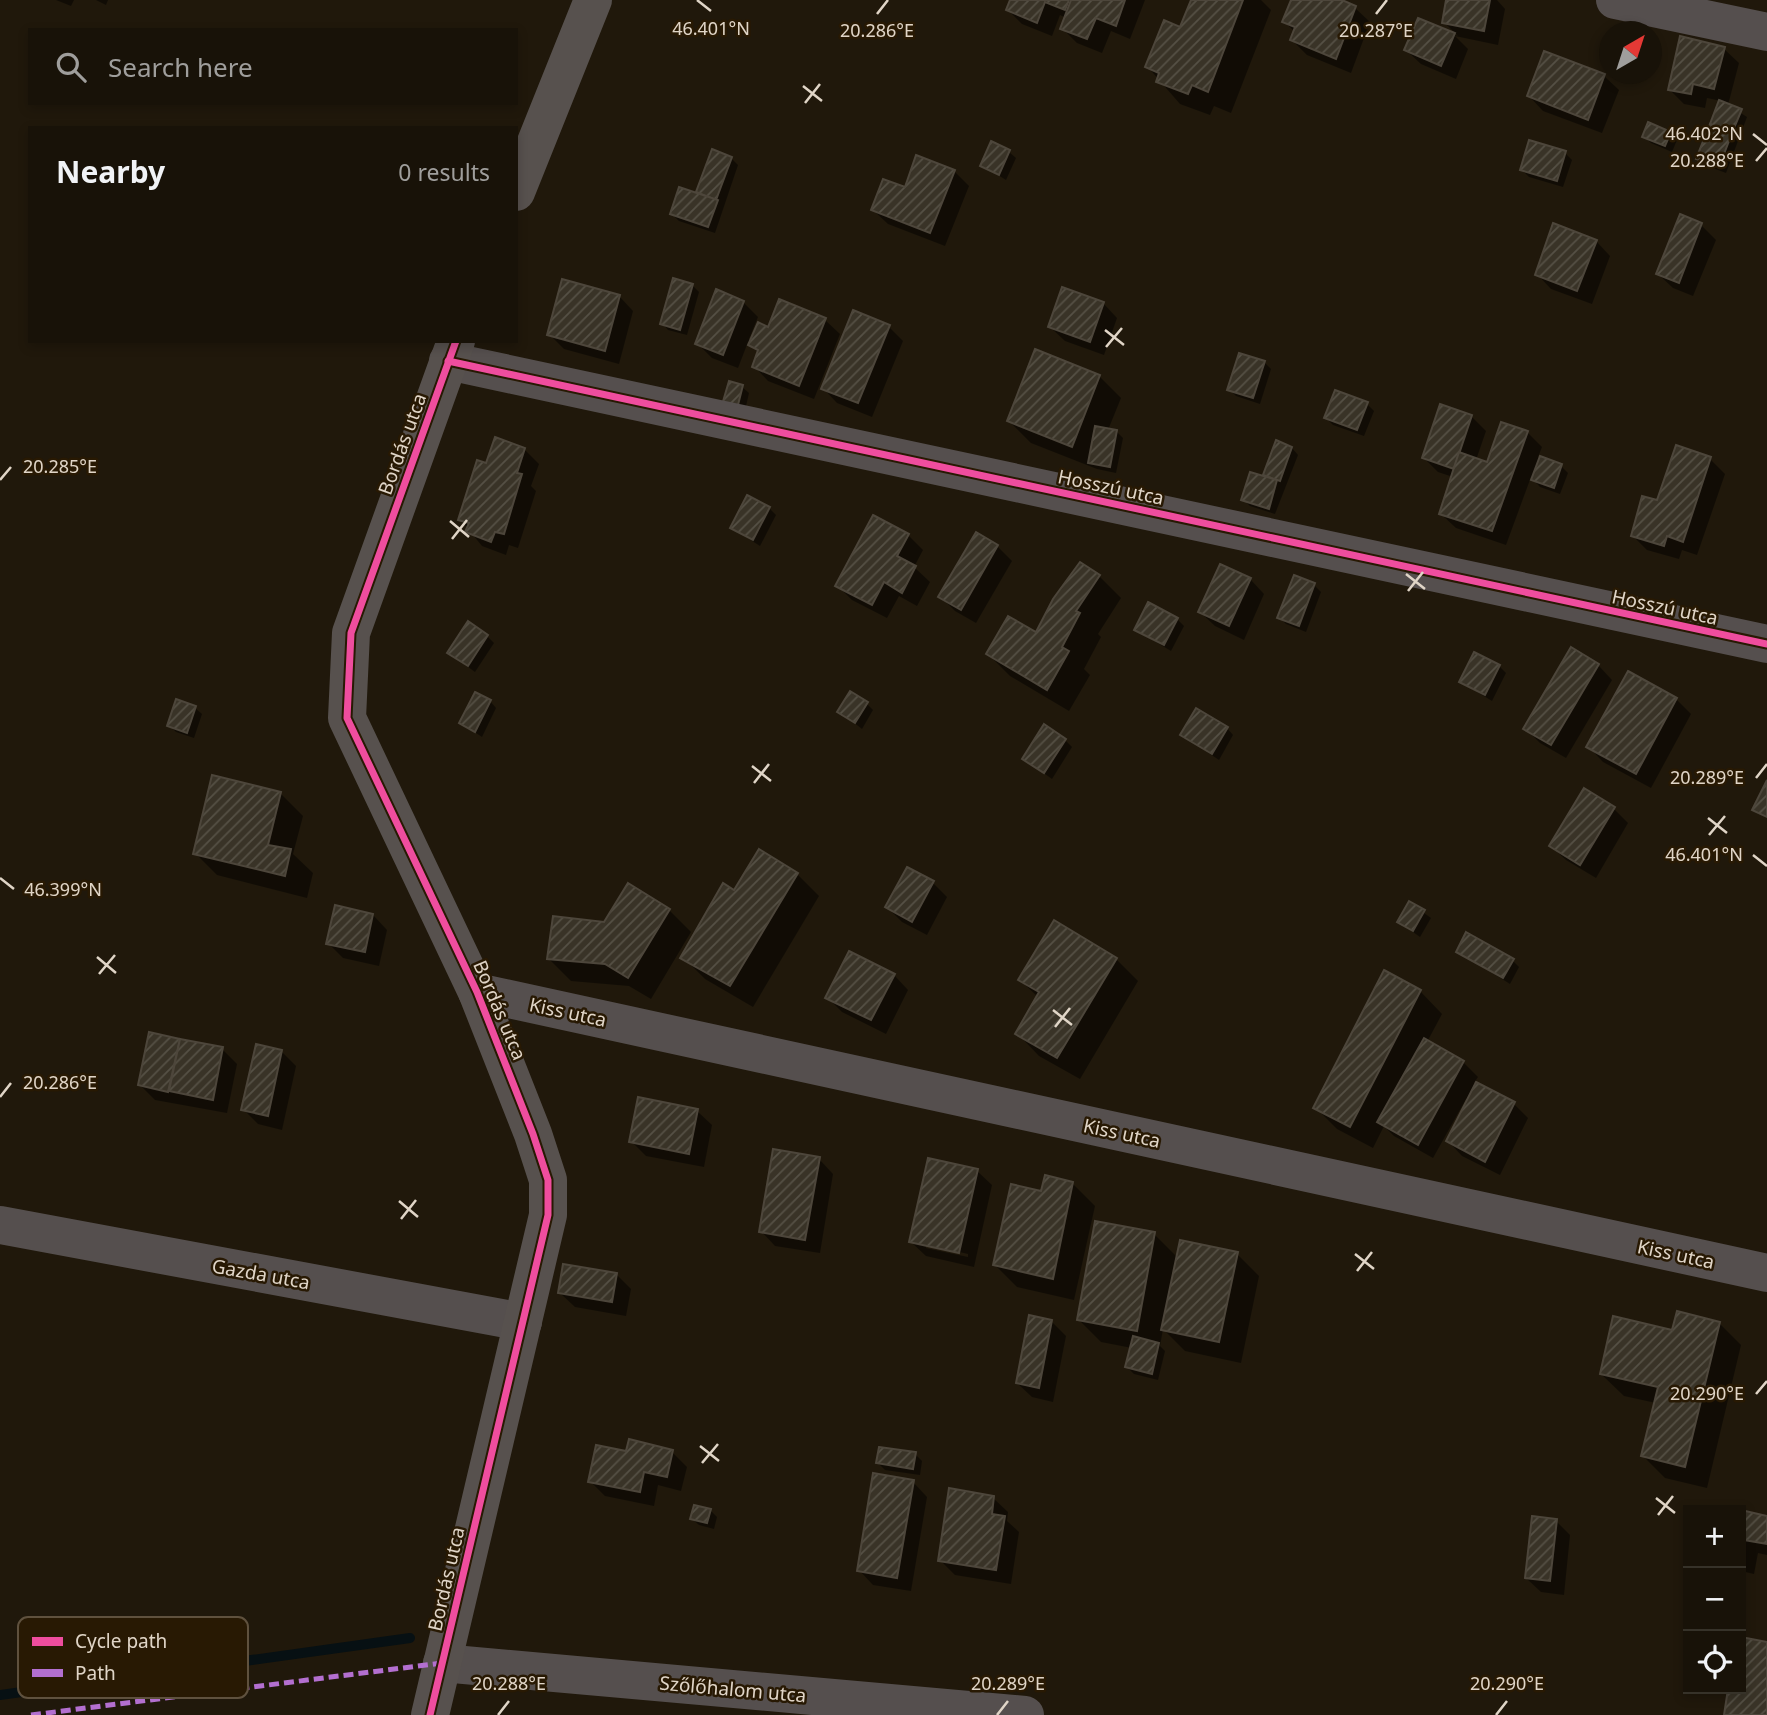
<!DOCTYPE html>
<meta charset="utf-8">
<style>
body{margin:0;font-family:"Noto Sans",sans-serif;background:#252016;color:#f1f3f6}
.controls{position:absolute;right:21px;bottom:21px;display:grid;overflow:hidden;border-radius:0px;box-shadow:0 4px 10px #0003}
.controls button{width:63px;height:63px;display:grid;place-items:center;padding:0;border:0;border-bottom:2px solid #363229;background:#181208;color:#f1f3f6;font:35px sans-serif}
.compass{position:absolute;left:1599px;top:21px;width:63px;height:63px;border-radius:50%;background:#181208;box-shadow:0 4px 10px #0003;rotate:39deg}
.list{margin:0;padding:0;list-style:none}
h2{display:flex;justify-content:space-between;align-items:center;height:91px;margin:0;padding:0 28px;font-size:30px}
h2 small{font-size:23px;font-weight:400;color:#9f9e9c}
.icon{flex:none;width:38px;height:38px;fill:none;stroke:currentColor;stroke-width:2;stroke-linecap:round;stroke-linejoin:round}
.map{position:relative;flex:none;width:1767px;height:1715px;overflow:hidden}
.search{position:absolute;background:#181208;box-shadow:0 4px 10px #0003;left:28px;top:28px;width:490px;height:77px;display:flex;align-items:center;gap:18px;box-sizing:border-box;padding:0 24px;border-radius:0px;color:#9f9e9c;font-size:26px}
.panel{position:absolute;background:#181208;box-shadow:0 4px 10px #0003;left:28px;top:126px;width:490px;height:217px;border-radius:0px}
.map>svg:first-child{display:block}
</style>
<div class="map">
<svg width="1767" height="1715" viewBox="0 0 1767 1715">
<defs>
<pattern id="building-hatch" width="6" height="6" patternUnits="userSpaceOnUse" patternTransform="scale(1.75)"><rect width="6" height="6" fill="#393327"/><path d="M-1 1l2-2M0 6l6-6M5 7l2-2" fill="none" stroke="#555045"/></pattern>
</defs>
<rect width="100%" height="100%" fill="#20180b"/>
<g fill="#0007" fill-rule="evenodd">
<polygon points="56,0 74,0 71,6"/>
<polygon points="96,0 108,0 106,5"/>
<polygon points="1012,0 1145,0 1130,39 1111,31 1102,53 1077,43 1062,28 1066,18 1060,15 1052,36 1022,24 1008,10"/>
<polygon points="1193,0 1261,0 1271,10 1231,113 1214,106 1210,115 1180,104 1147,66 1181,29"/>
<polygon points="1293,0 1337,0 1355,8 1370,22 1351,73 1307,55 1292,40 1295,32 1284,21"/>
<polygon points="1448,0 1497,0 1505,9 1498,45 1455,36 1468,49 1456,79 1421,64 1406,50 1419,20 1458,36 1444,22"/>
<polygon points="1724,49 1739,63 1728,105 1747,117 1726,173 1705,165 1698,158 1721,101 1707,98 1705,108 1684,104 1669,89"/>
<polygon points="1604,76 1619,90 1602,133 1543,111 1529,96"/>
<polygon points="1670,133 1677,140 1672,152 1651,143 1644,136"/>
<polygon points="713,152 731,158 738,165 715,233 679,221 672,214 697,195"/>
<polygon points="1009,152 1016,158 1006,180 982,165"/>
<polygon points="1565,153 1572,160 1563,187 1529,177 1522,170"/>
<polygon points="954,171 969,186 945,246 888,224 873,210 906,190"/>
<polygon points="1701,225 1716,240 1693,296 1673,288 1658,274"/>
<polygon points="1596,241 1610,256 1592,304 1551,289 1537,274"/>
<polygon points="692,285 699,292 687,335 668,330 662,323"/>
<polygon points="619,296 633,311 619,364 564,349 549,334"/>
<polygon points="780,301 825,320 840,334 814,399 768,381 754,366 759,353 748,342 738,368 712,358 697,343 743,302 758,317 749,339 752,340 768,329"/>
<polygon points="1103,303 1117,318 1104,355 1065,341 1050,327"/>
<polygon points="889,327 903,341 872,417 837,403 823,388"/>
<polygon points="1264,362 1271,369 1260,404 1236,396 1229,389"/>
<polygon points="1099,376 1121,398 1108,430 1116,431 1123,438 1116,473 1097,469 1031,443 1009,421"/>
<polygon points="742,387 749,393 744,415 731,412"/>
<polygon points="1367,404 1374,411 1364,436 1333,425 1326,418"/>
<polygon points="1471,416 1486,431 1476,460 1489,464 1527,432 1542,447 1538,457 1561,466 1568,473 1560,494 1540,487 1531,477 1506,545 1456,528 1441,514 1453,477 1438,472 1424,458"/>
<polygon points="1277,443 1292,448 1298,455 1275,514 1250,506 1243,499 1264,478"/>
<polygon points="1677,447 1710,459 1725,474 1697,555 1682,550 1679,559 1647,550 1633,536 1658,502"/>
<polygon points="524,449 539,464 531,486 536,491 518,548 509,545 506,555 482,546 460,519 487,465"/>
<polygon points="769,508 776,515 760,546 732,528"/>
<polygon points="908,535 923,550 914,567 930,582 917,606 899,596 887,618 852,600 837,585"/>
<polygon points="997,546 1012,561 976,623 955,611 941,597"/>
<polygon points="1099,576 1121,598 1098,634 1101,637 1084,669 1090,675 1069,711 1010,676 988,654 1036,634"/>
<polygon points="1295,577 1314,585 1321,592 1306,632 1286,624 1279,617"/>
<polygon points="1250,579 1264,594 1244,640 1215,626 1200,612"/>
<polygon points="1177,619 1184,626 1171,651 1136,630"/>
<polygon points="487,636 494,643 475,672 449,653"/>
<polygon points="1598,665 1612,680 1566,758 1540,743 1525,728"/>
<polygon points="1499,666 1506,673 1492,701 1461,682"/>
<polygon points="1676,699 1691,714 1651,788 1603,762 1589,747"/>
<polygon points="490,701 496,708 482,737 461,723"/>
<polygon points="867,704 873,710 862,729 839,711"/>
<polygon points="195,708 202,714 194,738 176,732 169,725"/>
<polygon points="1227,728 1233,735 1219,760 1182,735"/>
<polygon points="1065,740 1072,747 1052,779 1024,759"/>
<polygon points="214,778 281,794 303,816 293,854 313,873 307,898 217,875 195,853"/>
<polygon points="1614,809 1628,823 1596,878 1566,860 1551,846"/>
<polygon points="797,874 819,896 753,1007 705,979 683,957"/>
<polygon points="933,883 947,897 927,935 902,922 887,907"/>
<polygon points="1410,903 1431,918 1420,937 1399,922"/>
<polygon points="669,910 691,932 651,999 629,986 571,981 549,959 605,924"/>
<polygon points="373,915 387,930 379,966 343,958 328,943"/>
<polygon points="1458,951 1512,960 1519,967 1510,984"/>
<polygon points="1116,959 1138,981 1080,1079 1039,1056 1017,1033 1038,997 1020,980"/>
<polygon points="894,975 908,990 886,1034 842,1012 827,997"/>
<polygon points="1420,991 1442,1014 1427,1042 1463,1062 1478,1077 1474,1083 1514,1104 1528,1118 1500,1175 1462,1156 1448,1141 1468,1100 1466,1099 1433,1158 1394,1136 1384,1126 1373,1148 1337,1129 1315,1107"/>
<polygon points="150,1034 222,1049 237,1064 227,1113 155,1100 140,1085"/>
<polygon points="281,1051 296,1066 282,1130 258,1124 243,1109"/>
<polygon points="697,1111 712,1125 704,1167 646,1156 631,1141"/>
<polygon points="819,1159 833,1174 820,1253 775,1246 761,1231"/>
<path d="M977,1171L992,1185L974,1267L926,1256L911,1242ZM926,1244L968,1254V1257L926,1248Z"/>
<polygon points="1072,1183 1095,1206 1074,1300 1017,1287 995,1265 1042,1193"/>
<polygon points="1154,1234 1178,1258 1237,1254 1259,1276 1241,1363 1185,1351 1163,1329 1160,1346 1165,1351 1158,1380 1134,1374 1127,1367 1132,1348 1101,1342 1079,1320"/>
<polygon points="616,1274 631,1289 626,1316 575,1307 560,1293"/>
<polygon points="1051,1321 1066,1336 1053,1402 1032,1397 1017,1383"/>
<polygon points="1719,1323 1741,1345 1707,1488 1665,1478 1643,1456 1656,1403 1624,1396 1601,1374 1673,1332"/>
<polygon points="672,1452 687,1467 681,1491 658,1485 654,1506 605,1496 590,1481"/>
<polygon points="915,1454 922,1461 920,1475 885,1470 878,1463"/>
<polygon points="913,1482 927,1497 911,1591 873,1585 859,1570"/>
<polygon points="993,1498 1008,1512 1007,1521 1019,1532 1011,1584 955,1575 940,1560"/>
<polygon points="710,1510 717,1517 714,1529 699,1525 692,1519"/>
<polygon points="1741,1512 1767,1517 1767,1555 1758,1553 1754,1574 1741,1571"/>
<polygon points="1556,1521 1570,1535 1564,1595 1541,1592 1526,1578"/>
</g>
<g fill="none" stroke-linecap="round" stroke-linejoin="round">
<polyline stroke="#071013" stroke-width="10" points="0,1695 410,1638"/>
</g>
<g fill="url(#building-hatch)" stroke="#4d463b" stroke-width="2">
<polygon points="1010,0 1069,0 1065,10 1045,2 1037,23 1006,10"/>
<polygon points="1071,0 1125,0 1116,26 1096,18 1087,39 1060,29"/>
<polygon points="1191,0 1243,0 1208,92 1192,85 1188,94 1156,82 1159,73 1145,67 1164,20 1180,27"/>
<polygon points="1291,0 1342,0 1356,6 1336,59 1290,40 1295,27 1282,22"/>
<polygon points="1446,0 1490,0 1484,31 1442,23"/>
<polygon points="1418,18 1455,33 1441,66 1404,50"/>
<polygon points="1680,36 1725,47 1714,89 1693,84 1691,94 1668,90"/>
<polygon points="1544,51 1605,74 1588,120 1527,96"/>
<polygon points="1719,100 1742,109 1732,133 1710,124"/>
<polygon points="1648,122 1671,132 1665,146 1642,137"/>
<polygon points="1710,124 1732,133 1719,167 1696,159"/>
<polygon points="1529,140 1566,151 1557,181 1520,170"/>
<polygon points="991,141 1010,150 999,175 980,166"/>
<polygon points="712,149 732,157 716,200 696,192"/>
<polygon points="916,155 955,170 930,233 871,210 883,179 905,187"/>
<polygon points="679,187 718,200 708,227 670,214"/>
<polygon points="1680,214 1702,223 1679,283 1656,274"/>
<polygon points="1553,223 1597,240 1577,291 1535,275"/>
<polygon points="673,278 693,284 680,330 660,324"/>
<polygon points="562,279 620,295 605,351 547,335"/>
<polygon points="1062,287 1104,302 1090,342 1048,327"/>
<polygon points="716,289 744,301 723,355 695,344"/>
<polygon points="779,299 826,318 799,386 752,367 758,350 748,345 758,322 768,327"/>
<polygon points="853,310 890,325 858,403 821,389"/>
<polygon points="1035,349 1100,375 1072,447 1007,421"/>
<polygon points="1239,353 1265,361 1253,398 1227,390"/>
<polygon points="729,381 743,385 737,409 722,405"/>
<polygon points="1335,390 1368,402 1357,430 1324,418"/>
<polygon points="1440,404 1472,415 1454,469 1422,458"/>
<polygon points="1501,422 1528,431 1492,531 1439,514 1459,452 1487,462"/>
<polygon points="1095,426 1117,430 1110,467 1088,463"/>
<polygon points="495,437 525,448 517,473 522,474 504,534 495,532 491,542 465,532 469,523 458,520 477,460 486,463"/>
<polygon points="1276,440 1292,447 1280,481 1263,475"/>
<polygon points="1676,445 1711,457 1683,542 1667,536 1664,546 1631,536 1642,496 1657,500"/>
<polygon points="1540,456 1562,464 1554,488 1531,480"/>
<polygon points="1250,472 1277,480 1269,509 1241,500"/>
<polygon points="747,495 770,507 753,540 730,528"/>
<polygon points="873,515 909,534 897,556 916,566 902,593 884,582 872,605 835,586"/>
<polygon points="976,532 998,545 961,610 938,597"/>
<polygon points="1080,562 1100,575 1076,611 1080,613 1062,647 1069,651 1047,690 986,654 1008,616 1036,632 1053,599"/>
<polygon points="1220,564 1251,578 1229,626 1198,612"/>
<polygon points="1294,575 1315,583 1299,626 1277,618"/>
<polygon points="1148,602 1178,618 1164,645 1134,630"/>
<polygon points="468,621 488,635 468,666 447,653"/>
<polygon points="1571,647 1599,664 1551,745 1523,729"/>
<polygon points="1474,652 1500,665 1485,695 1459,682"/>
<polygon points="1628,671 1677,698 1636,774 1586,747"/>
<polygon points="850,691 868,702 855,723 837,712"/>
<polygon points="475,692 491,700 475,732 459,723"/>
<polygon points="176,699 196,706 187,733 167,726"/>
<polygon points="1196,708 1228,727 1212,754 1180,735"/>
<polygon points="1044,724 1066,739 1044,773 1022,759"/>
<polygon points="212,775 281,792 268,845 291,849 285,876 193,854"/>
<polygon points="1767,780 1767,817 1752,810"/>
<polygon points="1584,788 1615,807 1580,865 1549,846"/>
<polygon points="759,849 798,873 730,986 680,958 723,883 734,890"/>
<polygon points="907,867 934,881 912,922 885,907"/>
<polygon points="628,883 670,909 628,978 605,964 547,959 553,916 604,922"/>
<polygon points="1409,901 1425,910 1413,931 1397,922"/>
<polygon points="335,905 373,914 365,952 326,944"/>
<polygon points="1054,920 1117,958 1057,1058 1015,1034 1039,992 1018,980"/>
<polygon points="1466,932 1514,959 1503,978 1456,952"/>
<polygon points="849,951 895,974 871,1020 825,998"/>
<polygon points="1384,970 1421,990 1350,1127 1313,1108"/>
<polygon points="149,1032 180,1039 168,1092 138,1085"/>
<polygon points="1424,1038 1464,1061 1418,1145 1377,1122"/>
<polygon points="180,1039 223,1047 213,1100 169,1091"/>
<polygon points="256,1044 282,1050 268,1116 241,1110"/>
<polygon points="1476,1082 1515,1102 1485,1162 1446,1141"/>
<polygon points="638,1097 698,1109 689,1154 629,1142"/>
<polygon points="773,1149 820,1157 805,1240 759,1232"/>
<polygon points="928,1158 978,1169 959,1253 909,1242"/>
<polygon points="1045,1175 1073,1182 1053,1279 993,1265 1011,1184 1041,1191"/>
<polygon points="1095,1221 1155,1232 1137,1331 1077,1320"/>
<polygon points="1180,1240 1238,1252 1219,1342 1161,1330"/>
<polygon points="563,1264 617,1273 612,1302 558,1293"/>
<polygon points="1677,1311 1720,1322 1685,1467 1641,1456 1658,1387 1600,1374 1613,1316 1672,1330"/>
<polygon points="1029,1315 1052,1320 1039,1388 1016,1383"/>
<polygon points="1133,1336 1159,1343 1152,1374 1125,1367"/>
<polygon points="629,1439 673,1450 667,1477 644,1472 640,1492 588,1482 596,1445 626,1451"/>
<polygon points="879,1447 916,1452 913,1469 876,1463"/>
<polygon points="873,1473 914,1480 897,1578 857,1571"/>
<polygon points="949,1488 994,1496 992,1514 1005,1516 996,1570 938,1561"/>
<polygon points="694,1505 711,1509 707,1523 690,1519"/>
<polygon points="1741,1510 1767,1516 1767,1544 1744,1540 1741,1557"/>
<polygon points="1532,1516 1557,1519 1550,1581 1525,1578"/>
<polygon points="1741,1637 1767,1642 1767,1715 1724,1715 1728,1689 1741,1689"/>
</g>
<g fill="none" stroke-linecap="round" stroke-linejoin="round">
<g stroke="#554f4e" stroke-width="38">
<polyline points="1615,0 1767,32"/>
<polyline points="448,361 1767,644"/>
<polyline points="477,992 1767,1273"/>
<polyline points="0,1225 523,1322"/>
<polyline points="442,1663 1025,1715"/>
</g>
<g stroke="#57514e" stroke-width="38">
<polyline points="516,192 593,0"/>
<polyline points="430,1715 548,1215 548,1180 533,1134 477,992 347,718 351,633 456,341"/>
</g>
<polyline stroke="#b36fd0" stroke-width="5" stroke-dasharray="10 5" stroke-linecap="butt" points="31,1715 442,1663"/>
<g stroke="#281903" stroke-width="11">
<g id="cycleway">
<polyline points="448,361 1767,644"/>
<polyline points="430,1715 548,1215 548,1180 533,1134 477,992 347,718 351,633 456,341"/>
</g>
</g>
<use href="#cycleway" stroke="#ef4d9e" stroke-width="7"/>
</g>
<path fill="none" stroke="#e0d5c7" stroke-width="2.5" d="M697,0L711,11M877,14L888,0M1376,14L1387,0M803,86L822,101M805,103L820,84M1753,134L1767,145M1756,161L1767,148M1105,330L1124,345M1106,347L1122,328M0,480L11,467M450,521L469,537M452,539L467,520M1406,574L1425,589M1408,591L1423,572M752,766L771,781M1756,778L1767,764M754,783L769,764M1708,818L1727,833M1709,835L1725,816M1753,855L1767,866M0,878L14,889M97,957L116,973M99,974L115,955M1053,1010L1072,1025M1055,1027L1070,1008M0,1097L11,1083M399,1201L418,1217M401,1219L416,1200M1355,1254L1374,1269M1357,1271L1372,1252M1756,1394L1767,1381M700,1446L719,1461M702,1463L718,1444M1656,1498L1675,1513M1658,1515L1673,1496M498,1715L509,1701M997,1715L1008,1701M1496,1715L1507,1701"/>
<g text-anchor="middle" stroke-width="5" stroke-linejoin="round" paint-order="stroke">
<g font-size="19" fill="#e0d5c7" stroke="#281903">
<text transform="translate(402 444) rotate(-70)" y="7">Bordás utca</text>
<text transform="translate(1111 487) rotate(12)" y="7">Hosszú utca</text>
<text transform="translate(1665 607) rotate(12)" y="7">Hosszú utca</text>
<text transform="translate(500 1010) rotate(67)" y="7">Bordás utca</text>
<text transform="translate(568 1012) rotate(12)" y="7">Kiss utca</text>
<text transform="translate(1122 1133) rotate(12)" y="7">Kiss utca</text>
<text transform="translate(1676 1254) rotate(12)" y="7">Kiss utca</text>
<text transform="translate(261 1274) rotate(10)" y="7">Gazda utca</text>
<text transform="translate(446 1579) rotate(-77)" y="7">Bordás utca</text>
<text transform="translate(733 1689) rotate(5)" y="7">Szőlőhalom utca</text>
</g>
</g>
<rect x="18" y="1617" width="230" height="81" rx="10" fill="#281903" stroke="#5f513e" stroke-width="2"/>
<rect x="32" y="1637" width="31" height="9" fill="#ef4d9e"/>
<rect x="32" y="1669" width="31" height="8" fill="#b36fd0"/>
<g font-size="19" fill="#e0d5c7">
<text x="75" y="1648">Cycle path</text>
<text x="75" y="1680">Path</text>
</g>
<g font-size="18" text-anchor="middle" fill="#e0d5c7" stroke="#281903" stroke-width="5" stroke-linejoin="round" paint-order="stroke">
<text x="711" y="35">46.401°N</text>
<text x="877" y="37">20.286°E</text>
<text x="1376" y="37">20.287°E</text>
<text x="1704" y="140">46.402°N</text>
<text x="1707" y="167">20.288°E</text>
<text x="60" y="473">20.285°E</text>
<text x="1707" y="784">20.289°E</text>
<text x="1704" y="861">46.401°N</text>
<text x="63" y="896">46.399°N</text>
<text x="60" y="1089">20.286°E</text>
<text x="1707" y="1400">20.290°E</text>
<text x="509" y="1690">20.288°E</text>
<text x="1008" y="1690">20.289°E</text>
<text x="1507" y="1690">20.290°E</text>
</g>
</svg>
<div class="controls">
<button>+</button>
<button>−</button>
<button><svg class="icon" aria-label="locate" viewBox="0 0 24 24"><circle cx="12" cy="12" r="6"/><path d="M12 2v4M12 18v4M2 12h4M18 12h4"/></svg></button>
</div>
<svg class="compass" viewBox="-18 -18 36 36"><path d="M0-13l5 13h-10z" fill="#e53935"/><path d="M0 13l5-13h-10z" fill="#9f9e9c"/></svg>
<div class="search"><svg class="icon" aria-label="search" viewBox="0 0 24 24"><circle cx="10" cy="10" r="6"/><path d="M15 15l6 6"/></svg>Search here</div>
<section class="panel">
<h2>Nearby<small>0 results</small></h2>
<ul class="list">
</ul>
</section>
</div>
